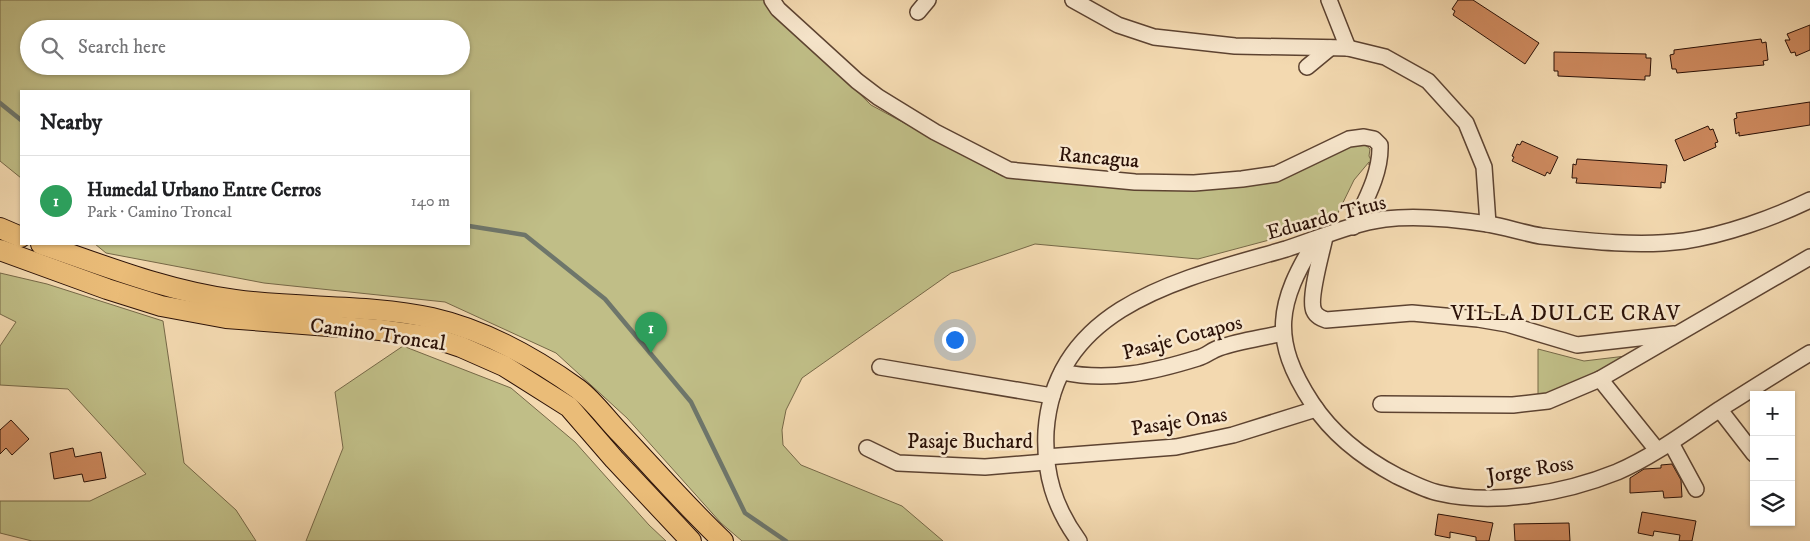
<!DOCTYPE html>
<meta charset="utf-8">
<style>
body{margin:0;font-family:"IM FELL DW Pica",serif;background:#f2f2f2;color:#202124}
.controls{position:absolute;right:15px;bottom:15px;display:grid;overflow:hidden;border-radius:0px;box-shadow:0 1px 4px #0004}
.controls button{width:45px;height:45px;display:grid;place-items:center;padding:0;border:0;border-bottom:1px solid #e0e0e0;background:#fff;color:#202124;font:25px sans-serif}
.you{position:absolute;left:954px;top:339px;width:18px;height:18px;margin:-12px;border:4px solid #fff;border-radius:50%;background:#1a73e8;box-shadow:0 0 0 8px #1a73e833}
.badge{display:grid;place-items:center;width:32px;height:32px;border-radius:50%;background:#111827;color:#fff;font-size:16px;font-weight:700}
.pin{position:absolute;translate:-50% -41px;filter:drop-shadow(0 1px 2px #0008)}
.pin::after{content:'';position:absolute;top:26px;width:18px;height:15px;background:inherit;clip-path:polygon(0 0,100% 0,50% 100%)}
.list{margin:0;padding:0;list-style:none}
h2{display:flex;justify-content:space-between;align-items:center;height:65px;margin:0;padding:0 20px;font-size:21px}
h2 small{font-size:16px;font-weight:400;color:#757577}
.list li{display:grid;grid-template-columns:32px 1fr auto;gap:15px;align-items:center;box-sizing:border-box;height:90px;padding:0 20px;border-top:1px solid #e0e0e0}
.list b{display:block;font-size:19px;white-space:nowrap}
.list p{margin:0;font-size:16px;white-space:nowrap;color:#757577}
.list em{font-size:16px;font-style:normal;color:#757577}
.icon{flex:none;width:28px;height:28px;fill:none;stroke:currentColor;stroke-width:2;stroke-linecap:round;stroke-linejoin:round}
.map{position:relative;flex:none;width:1810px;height:541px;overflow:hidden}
.search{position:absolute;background:#fff;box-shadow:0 1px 4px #0004;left:20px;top:20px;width:450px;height:55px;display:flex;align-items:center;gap:12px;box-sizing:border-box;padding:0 18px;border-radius:28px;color:#757577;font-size:19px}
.panel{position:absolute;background:#fff;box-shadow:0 1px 4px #0004;left:20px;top:90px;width:450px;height:155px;border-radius:0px}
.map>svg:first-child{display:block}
</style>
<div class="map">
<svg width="1810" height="541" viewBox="0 0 1810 541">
<rect width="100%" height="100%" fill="#f3d9b0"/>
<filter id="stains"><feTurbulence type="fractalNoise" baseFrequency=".004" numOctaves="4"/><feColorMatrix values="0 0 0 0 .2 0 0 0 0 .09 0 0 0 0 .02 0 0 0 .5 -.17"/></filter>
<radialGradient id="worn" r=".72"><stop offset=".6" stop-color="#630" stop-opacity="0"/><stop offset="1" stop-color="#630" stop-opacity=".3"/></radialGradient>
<g fill="#c0be87" stroke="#766847" fill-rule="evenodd">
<path d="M0,0H764L871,105L1002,176L1137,188L1270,178L1334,149L1363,143L1370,149L1369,156L1371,160L1369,165V162L1354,180L1333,223L1198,259L1035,244L951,273L802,378L786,410L782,430L783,445L801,465L902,506L943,541H742L721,523L627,418L556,353L445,302L264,283L106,253L95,244H469V91H21V178L0,161ZM29,29H461V66H29Z"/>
<polygon points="0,273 47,284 163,321 184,463 236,510 256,541 32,541 0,533 0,501 90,501 146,474 68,389 0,385 0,346 16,322 0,314"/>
<polygon points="403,346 511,388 575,442 649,525 666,541 306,541 343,448 335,392"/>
<polygon points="1538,349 1584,361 1651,353 1538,402"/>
</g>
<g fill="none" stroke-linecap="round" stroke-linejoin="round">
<g stroke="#6e766b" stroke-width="4.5">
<polyline points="0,103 21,120"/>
<polyline points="469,226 525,235 605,299 691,402 745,513 786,541"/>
</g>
</g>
<g fill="#ce8a5f" stroke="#2b1107">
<polygon points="1458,0 1473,0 1539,43 1525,64 1453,15 1455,11 1452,9"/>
<polygon points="1810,25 1810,50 1796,56 1795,52 1791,53 1785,40 1790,40 1787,34"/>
<polygon points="1761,39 1762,43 1766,42 1768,60 1763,61 1764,65 1677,73 1676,69 1672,69 1670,55 1674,54 1674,50"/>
<polygon points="1554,52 1646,54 1646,58 1651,58 1650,76 1645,76 1645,80 1558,76 1558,71 1554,71"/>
<polygon points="1810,102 1810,125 1739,136 1739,132 1736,134 1734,119 1737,118 1736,113"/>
<polygon points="1708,126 1710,130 1713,129 1718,142 1715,143 1716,147 1684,161 1675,140"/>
<polygon points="1522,141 1558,157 1550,174 1547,172 1545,176 1512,161 1514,157 1512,156 1517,144 1520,145"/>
<polygon points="1577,159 1667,165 1665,183 1661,182 1661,188 1576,183 1577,178 1572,178 1573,164 1576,165"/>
<polygon points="11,420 29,439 12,455 6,448 0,454 0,430"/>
<polygon points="73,448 75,457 101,452 106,478 84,482 82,474 54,479 50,453"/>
<polygon points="1672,464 1681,480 1682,497 1664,498 1663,491 1630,493 1630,478 1644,469 1661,468 1661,465"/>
<polygon points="1642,512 1696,521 1692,541 1679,541 1680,535 1654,531 1653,536 1638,533"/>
<polygon points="1438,514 1493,523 1489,541 1476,541 1476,537 1450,532 1450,538 1435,535"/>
<polygon points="1569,523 1570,541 1515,541 1514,524"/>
</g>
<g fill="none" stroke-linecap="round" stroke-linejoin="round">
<g stroke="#5d4331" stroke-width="18">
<g id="minor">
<path d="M772,0L778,9L857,81L878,97L935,132L1009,170L1135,182L1194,183L1242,179L1276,174L1349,139L1364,137L1374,139L1380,145C1381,174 1365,201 1353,227"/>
<polyline points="1073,0 1118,25 1154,37 1235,46 1348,48 1385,57 1428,81 1466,123 1484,167 1488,224"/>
<polyline points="1329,0 1348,48"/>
<polyline points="918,12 928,0"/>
<polyline points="1307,67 1330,48"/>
<path d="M1325,237C1322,252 1308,299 1314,311C1316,316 1321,318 1326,320L1412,313L1478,319L1507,324L1577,345L1674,334"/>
<path d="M1316,240C1277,303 1270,339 1312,403C1333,435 1363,458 1397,476C1410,482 1425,490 1439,493C1494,506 1565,493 1617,472C1654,456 1687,431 1720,409C1750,390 1780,371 1810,353"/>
<polyline points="880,367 1052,396"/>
<path d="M1062,372C1109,382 1153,372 1198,358C1206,356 1212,350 1219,348C1239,341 1262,338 1283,333"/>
<polyline points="1600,379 1657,450"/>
<polyline points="1381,404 1513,405 1548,401 1600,379 1810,257"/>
<polyline points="1720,410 1754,454"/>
<polyline points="1671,443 1696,489"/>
<polyline points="867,448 898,463 985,467 1046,462"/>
<polyline points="1046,457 1176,447 1233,435 1316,409"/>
<path d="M1079,541C1054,507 1044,473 1046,431C1055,304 1186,278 1286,249C1317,239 1353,223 1385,219C1418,215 1455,219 1488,224C1506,227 1523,233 1541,236C1587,241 1638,247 1684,241C1725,235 1773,218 1810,200"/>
</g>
</g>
<g stroke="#2b1107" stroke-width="22">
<g id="major">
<polyline points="0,228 21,237"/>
<path d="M41,244C105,266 167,291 235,300C300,309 368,304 432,318C485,330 535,358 578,389C594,401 607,420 621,434C655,470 687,507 723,541"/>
<polyline points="0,250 107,289 161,306 226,318 380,330 431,337 461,347 504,366 569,407 614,459 691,541"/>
</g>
</g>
<use href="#minor" stroke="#f7e6cc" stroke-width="15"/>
<use href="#major" stroke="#eabc78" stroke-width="20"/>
</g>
<g text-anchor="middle" stroke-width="5" stroke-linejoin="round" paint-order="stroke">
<g font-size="21" fill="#2b1107" stroke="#f7e6cc">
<text transform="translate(1099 157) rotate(5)" y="7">Rancagua</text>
<text transform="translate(1326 217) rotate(-15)" y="7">Eduardo Titus</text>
<text transform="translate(378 334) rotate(8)" y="7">Camino Troncal</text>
<text transform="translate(1182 337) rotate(-15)" y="7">Pasaje Cotapos</text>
<text transform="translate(1179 421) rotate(-9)" y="7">Pasaje Onas</text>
<text x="970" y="448">Pasaje Buchard</text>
<text transform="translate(1530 469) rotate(-9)" y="7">Jorge Ross</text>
</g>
<g font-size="22" letter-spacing="1" fill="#2b1107" stroke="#f7e6cc">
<text x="1566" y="320">VILLA DULCE CRAV</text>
</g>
</g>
<rect width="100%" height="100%" filter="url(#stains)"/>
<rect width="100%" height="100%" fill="url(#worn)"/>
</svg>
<div class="controls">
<button>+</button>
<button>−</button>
<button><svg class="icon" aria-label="layers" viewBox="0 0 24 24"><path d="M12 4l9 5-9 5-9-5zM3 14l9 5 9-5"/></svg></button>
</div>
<div class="you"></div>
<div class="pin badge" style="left:651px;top:353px;background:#2e9e5b">1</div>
<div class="search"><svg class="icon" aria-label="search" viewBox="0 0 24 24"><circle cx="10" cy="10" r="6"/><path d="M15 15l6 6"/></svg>Search here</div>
<section class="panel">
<h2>Nearby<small></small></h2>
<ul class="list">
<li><span class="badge" style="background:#2e9e5b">1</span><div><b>Humedal Urbano Entre Cerros</b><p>Park · Camino Troncal</p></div><em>140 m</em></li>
</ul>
</section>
</div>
